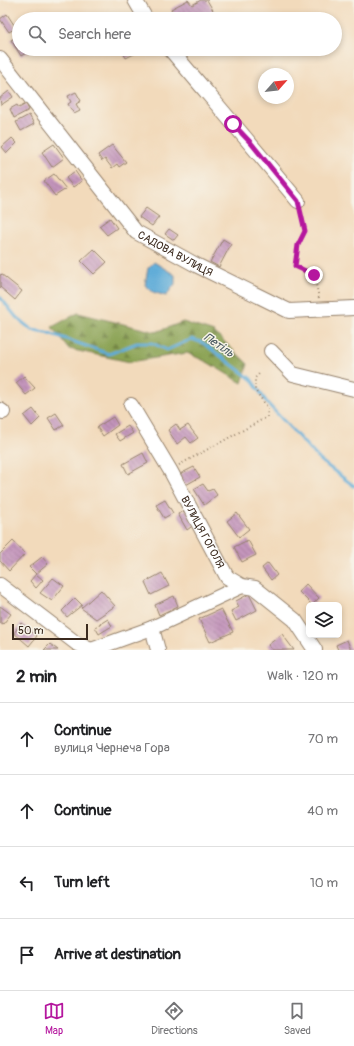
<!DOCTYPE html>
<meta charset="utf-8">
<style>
body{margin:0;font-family:Pangolin,sans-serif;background:#f2f2f2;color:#202124}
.controls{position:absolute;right:12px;bottom:12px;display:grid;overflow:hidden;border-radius:6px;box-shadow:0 2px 6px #0003}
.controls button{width:36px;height:36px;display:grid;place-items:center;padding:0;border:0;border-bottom:1px solid #e0e0e0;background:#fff;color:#202124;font:20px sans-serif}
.compass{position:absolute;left:258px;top:68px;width:36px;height:36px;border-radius:50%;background:#fff;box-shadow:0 2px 6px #0003;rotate:63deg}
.scale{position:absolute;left:12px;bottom:10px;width:76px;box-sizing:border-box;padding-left:4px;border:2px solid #3b2a1e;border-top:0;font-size:11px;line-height:14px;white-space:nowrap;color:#3b2a1e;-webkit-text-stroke:3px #f7f3e8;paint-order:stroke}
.stop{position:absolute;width:12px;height:12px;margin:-9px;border:3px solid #b5179e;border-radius:50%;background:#fff}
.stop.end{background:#b5179e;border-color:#fff;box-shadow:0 1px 4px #0008}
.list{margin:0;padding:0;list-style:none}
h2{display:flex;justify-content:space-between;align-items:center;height:52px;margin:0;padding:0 16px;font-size:17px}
h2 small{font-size:13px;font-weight:400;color:#757577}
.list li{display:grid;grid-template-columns:26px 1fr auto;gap:12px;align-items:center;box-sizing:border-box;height:72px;padding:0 16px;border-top:1px solid #e0e0e0}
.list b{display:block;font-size:15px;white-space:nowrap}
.list p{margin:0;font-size:13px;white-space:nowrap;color:#757577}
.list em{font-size:13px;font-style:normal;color:#757577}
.icon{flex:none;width:22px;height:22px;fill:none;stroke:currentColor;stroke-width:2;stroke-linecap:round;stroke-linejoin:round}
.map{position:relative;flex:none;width:354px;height:650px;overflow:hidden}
.search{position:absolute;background:#fff;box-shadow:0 2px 6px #0003;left:12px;right:12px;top:12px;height:44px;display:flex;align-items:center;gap:10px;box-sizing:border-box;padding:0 14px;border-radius:22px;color:#757577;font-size:15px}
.sheet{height:340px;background:#fff}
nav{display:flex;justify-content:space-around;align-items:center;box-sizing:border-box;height:56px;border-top:1px solid #e0e0e0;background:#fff;font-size:11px;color:#757577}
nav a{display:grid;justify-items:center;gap:2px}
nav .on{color:#b5179e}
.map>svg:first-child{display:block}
</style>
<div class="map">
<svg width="354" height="650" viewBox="0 0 354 650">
<defs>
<pattern id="forest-firs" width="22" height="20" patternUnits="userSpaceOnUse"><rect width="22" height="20" fill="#8ba354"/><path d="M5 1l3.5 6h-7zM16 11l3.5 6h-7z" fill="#738545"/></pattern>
<pattern id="building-back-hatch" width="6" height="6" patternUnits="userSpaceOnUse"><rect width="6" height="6" fill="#c394bb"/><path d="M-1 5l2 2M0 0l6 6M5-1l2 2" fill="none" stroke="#a07997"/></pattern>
</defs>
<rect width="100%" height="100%" fill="#f7f3e8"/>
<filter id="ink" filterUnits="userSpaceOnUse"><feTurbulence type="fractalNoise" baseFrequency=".025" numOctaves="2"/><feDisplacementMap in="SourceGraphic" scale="8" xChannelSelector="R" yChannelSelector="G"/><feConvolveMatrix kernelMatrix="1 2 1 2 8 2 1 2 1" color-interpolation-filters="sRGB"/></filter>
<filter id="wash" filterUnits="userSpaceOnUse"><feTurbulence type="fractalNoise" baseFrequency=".012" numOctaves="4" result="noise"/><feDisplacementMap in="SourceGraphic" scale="16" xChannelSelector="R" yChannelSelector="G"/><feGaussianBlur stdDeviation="0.9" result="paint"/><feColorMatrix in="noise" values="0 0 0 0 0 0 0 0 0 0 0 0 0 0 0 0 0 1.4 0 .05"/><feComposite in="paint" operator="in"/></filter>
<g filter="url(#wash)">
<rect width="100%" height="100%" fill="#f2dabb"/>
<polygon fill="url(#forest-firs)" stroke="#636639" points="78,313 156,332 183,322 214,332 248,364 242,383 207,362 187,353 130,362 69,349 52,327"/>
<polygon fill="#5eacd8" stroke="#4c6b7b" points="154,262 175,275 175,284 166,296 153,292 145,285 148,268"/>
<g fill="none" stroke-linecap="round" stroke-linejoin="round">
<polyline stroke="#5eacd8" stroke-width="3" points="0,297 17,318 32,330 46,332 109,354 137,343 152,343 167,350 192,339 203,343 251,379 268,404 321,461 354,486"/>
</g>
<g id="blocks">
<g fill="url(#building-back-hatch)">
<polygon points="188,0 192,5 201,0 207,0 214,12 209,15 211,19 176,19 171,9"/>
<polygon points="7,14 16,28 9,32 0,19"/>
<polygon points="19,35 19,49 28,49 29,51 21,56 11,40"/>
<polygon points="121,49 144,49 126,58"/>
<polygon points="9,91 13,97 1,105 0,98"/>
<polygon points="76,92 81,101 76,104 80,111 74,114 68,104 71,102 68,96"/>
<polygon points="26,104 29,110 14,118 10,109 17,105 19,108"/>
<polygon points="29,115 34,124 21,131 16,122"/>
<polygon points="12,138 17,143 7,153 2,147"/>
<polygon points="54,144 64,158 52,167 42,152"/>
<polygon points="112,145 126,162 119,167 117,164 112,168 105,159 102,161 98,155"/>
<polygon points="75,171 82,181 73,187 66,178"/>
<polygon points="54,174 66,189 55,196 44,181"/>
<polygon points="146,208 159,217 152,226 139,217"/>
<polygon points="110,218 117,228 107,235 99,226"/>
<polygon points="169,229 178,235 174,240 165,234"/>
<polygon points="223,239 231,244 219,267 210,262"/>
<polygon points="94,249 107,262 94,274 81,261"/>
<polygon points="1,274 22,291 15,300 0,287 0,276"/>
<polygon points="24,376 35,388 26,395 16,383"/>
<polygon points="33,409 40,418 32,426 24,416"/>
<polygon points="56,413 64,425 56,430 48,418"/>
<polygon points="113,417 118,425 103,436 97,427"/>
<polygon points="176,424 180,430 188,425 198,438 191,443 186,437 177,444 168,430"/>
<polygon points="128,426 133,433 120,441 115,434"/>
<polygon points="143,453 148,463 128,474 123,464"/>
<polygon points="194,467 200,477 184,486 178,475"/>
<polygon points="203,484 208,491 213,489 217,495 204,505 194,489"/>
<polygon points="165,500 173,513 164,518 156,505"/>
<polygon points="186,509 195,524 187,530 178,514"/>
<polygon points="237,513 249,529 239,537 227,521"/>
<polygon points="248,540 256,555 242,562 234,547"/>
<polygon points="13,541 25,554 9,571 0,561 0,554"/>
<polygon points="42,557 48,564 36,574 29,567"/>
<polygon points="268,563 277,575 271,580 262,568"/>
<polygon points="162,573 169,586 151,595 145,582"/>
<polygon points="36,574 43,580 36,588 30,581"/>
<polygon points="53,578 64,586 52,601 40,593"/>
<polygon points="306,584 319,598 312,605 299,592"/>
<polygon points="101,590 115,606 96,619 81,608"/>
<polygon points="249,594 257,610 236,621 231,611 239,607 236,601"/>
<polygon points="174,596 178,606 159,615 155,605"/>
<polygon points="75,598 82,605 67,617 62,611"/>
<polygon points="0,606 11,614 3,624 0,622"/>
<polygon points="221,609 233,632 210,642 199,619"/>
<polygon points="108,619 112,626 99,634 95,627"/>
<polygon points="21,623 37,636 29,646 14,633"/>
<polygon points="282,634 294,650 272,650 268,645"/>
<polygon points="347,640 351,650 338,650 336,645"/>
<polygon points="50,644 58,650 44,650"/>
</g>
</g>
</g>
<g filter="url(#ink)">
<use href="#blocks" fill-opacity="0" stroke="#96826c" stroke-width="1"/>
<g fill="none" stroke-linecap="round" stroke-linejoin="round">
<g stroke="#96826c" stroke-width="16">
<g id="minor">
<polyline points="135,0 146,19"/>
<path d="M170,49C213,100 256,150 298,201"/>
<path id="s1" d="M0,59L136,232L198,266L289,311L354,308"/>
<polyline points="271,351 293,374 354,389"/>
<path id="s2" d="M131,405L170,470L227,577L242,586L255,588L295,620L315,650"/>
<polyline points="0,410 3,412"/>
<polyline points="0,585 76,643 91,650"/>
<polyline points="152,628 158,650"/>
<polyline points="91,650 152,628 242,586"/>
</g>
</g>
<g stroke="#96826c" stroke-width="2" stroke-dasharray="1 3" stroke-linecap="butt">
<polyline points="300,212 305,231 298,245 295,266 314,275 319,298"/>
<polyline points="179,465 267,417 268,408 255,390 255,378 259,374"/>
</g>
<use href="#minor" stroke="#fff" stroke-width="14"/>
</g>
</g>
<g fill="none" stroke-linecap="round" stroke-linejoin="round" filter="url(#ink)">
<polyline stroke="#b5179e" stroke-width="5" points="233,124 251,143 298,201 305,231 298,245 295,266 314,275"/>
</g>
<g text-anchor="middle" stroke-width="3" stroke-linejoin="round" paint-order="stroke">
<g font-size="11" fill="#3b2a1e" stroke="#f7f3e8">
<text dy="4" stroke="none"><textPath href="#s1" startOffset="265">САДОВА ВУЛИЦЯ</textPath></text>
<text dy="4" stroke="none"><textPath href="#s2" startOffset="146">ВУЛИЦЯ ГОГОЛЯ</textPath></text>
</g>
<g font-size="12" font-style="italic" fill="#47585f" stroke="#f7f3e8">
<text transform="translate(219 345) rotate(34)" y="4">Петіль</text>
</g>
</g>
</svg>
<div class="controls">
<button><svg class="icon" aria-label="layers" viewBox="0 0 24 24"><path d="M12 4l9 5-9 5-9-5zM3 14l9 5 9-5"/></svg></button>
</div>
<svg class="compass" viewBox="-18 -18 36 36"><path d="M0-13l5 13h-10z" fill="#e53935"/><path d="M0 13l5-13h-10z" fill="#757577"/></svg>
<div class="scale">50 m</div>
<div class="stop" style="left:233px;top:124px"></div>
<div class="stop end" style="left:314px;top:275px"></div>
<div class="search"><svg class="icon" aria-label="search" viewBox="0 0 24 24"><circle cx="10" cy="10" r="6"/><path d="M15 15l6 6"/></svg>Search here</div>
</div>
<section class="sheet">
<h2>2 min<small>Walk · 120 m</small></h2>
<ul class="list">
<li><svg class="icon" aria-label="ahead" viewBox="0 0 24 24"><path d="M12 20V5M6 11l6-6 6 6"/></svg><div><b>Continue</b><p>вулиця Чернеча Гора</p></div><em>70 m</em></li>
<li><svg class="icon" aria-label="ahead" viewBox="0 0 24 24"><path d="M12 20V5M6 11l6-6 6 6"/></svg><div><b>Continue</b></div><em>40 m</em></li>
<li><svg class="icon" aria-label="left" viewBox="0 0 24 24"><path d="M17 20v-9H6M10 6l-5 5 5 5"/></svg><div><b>Turn left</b></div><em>10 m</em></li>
<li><svg class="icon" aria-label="arrive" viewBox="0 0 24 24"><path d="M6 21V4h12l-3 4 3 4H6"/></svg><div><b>Arrive at destination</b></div></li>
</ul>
</section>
<nav>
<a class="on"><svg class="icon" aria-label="map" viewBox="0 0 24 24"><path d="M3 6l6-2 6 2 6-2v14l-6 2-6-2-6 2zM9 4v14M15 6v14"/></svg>Map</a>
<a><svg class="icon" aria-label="directions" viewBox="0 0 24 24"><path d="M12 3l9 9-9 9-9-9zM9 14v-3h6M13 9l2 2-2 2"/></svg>Directions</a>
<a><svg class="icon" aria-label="saved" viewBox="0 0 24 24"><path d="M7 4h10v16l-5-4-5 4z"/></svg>Saved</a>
</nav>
